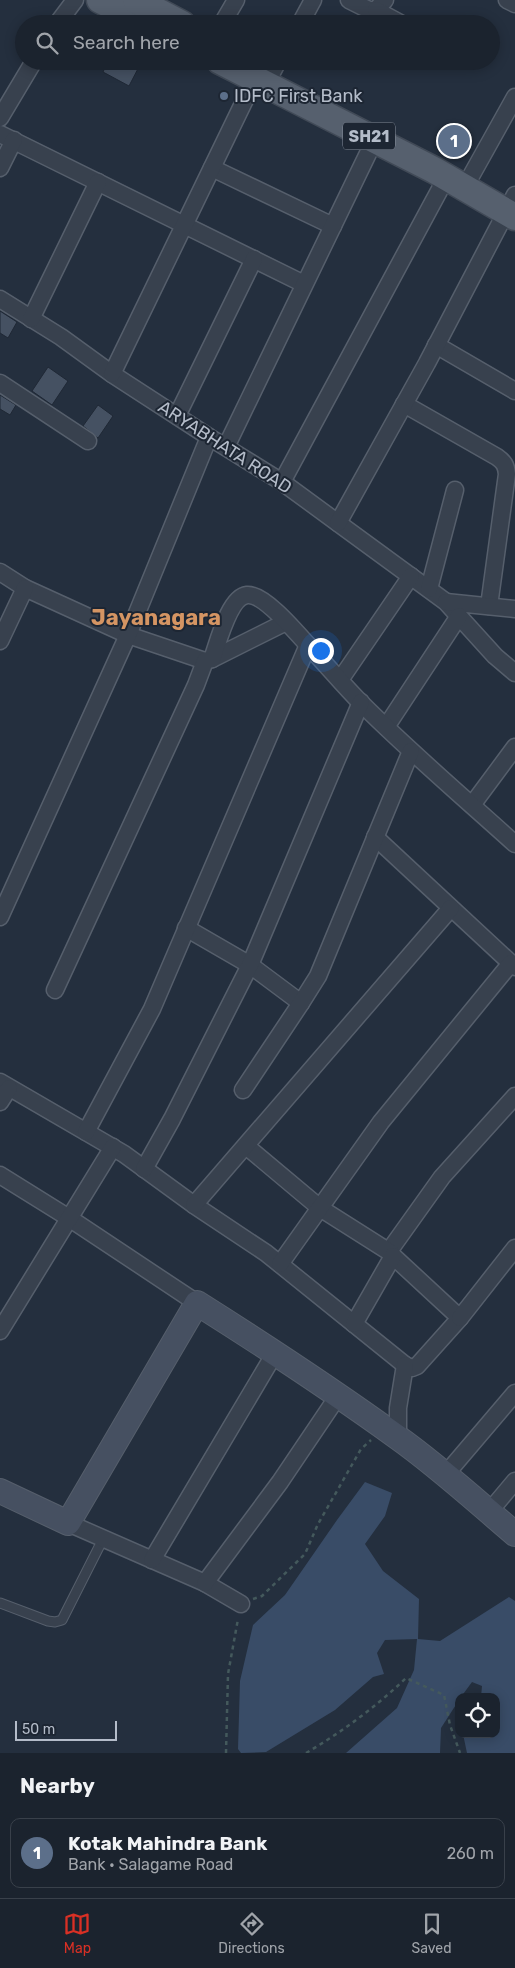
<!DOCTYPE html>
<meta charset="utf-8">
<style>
body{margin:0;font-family:Rubik,sans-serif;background:#282f3a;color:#f1f3f6}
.controls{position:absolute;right:15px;bottom:15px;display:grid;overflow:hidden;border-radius:10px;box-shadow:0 2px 12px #0003}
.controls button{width:45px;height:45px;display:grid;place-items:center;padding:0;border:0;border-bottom:1px solid #39404a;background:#1b232e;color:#f1f3f6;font:25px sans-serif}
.scale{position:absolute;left:15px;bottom:12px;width:102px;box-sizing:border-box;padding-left:5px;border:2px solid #b4bcc9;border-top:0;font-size:14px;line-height:18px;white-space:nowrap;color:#b4bcc9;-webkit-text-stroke:4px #1d2633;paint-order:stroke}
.you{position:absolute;left:320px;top:650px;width:18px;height:18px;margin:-12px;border:4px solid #fff;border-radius:50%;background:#1a73e8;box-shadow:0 0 0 8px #1a73e833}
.badge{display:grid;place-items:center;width:32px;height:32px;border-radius:50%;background:#d93025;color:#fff;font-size:16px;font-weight:700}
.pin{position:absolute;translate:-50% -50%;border:2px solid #fff;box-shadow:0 1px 5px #0006}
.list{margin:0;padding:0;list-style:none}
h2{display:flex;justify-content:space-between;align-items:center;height:65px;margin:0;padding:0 20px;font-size:21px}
h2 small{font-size:16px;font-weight:400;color:#a0a4aa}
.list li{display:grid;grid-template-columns:32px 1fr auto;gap:15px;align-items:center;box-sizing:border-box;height:70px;margin:0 10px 10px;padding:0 10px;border:1px solid #39404a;border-radius:10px}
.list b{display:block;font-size:19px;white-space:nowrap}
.list p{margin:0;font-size:16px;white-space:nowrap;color:#a0a4aa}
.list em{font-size:16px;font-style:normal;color:#a0a4aa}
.icon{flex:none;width:28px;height:28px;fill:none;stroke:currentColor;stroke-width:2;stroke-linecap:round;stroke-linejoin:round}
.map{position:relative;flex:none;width:515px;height:1753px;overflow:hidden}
.search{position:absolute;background:#1b232e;box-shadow:0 2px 12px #0003;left:15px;right:15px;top:15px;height:55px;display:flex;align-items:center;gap:12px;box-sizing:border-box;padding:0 18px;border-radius:28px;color:#a0a4aa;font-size:19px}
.sheet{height:145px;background:#1b232e}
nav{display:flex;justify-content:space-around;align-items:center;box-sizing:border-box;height:70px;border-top:1px solid #39404a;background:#1b232e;font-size:14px;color:#a0a4aa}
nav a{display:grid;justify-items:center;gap:2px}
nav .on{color:#d93025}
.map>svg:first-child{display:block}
</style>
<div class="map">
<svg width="515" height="1753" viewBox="0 0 515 1753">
<rect width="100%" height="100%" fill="#242f3e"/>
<polygon fill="#394c67" points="365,1482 392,1493 385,1516 365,1544 383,1571 419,1599 418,1639 440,1641 509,1597 515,1601 515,1753 467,1753 463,1734 496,1734 496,1697 481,1697 482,1686 472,1682 461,1697 459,1697 459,1700 441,1728 440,1753 346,1753 397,1708 414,1670 417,1639 385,1640 377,1653 384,1674 373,1677 335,1710 266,1752 241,1753 238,1749 240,1681 253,1625 285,1595 337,1520"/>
<g fill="#455162" stroke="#1f2835">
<polygon points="108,61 142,61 129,86 103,72"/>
<polygon points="0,311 17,322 8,338 0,333"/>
<polygon points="48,367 68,381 52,405 32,391"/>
<polygon points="0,395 16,405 10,415 0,409"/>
<polygon points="98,405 113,416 98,438 83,426"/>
</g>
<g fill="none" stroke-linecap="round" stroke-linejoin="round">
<g stroke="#565f6c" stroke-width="11">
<polyline id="lane" points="0,1603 48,1621 55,1622 62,1620 103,1539"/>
</g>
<g stroke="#565f6c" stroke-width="19">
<g id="street">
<polyline points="349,0 369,10 376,10 385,0"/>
<polyline points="507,0 515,4"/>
<polyline points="376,10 402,24"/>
<polyline points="57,24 75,0"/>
<polyline points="222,24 236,0"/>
<polyline points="300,24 313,0"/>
<polyline points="266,84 278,61"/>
<polyline points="0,118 34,61"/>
<polyline points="0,134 304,284"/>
<polyline points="0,168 14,140"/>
<polyline points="212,168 333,226"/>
<polyline points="471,176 515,97"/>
<polyline points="0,299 61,337 112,374 209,437 282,482 338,523 446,602 495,656 515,673"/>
<polyline points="31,319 98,182"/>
<polyline points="436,345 515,391"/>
<polyline points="112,374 255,79"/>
<polyline points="0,383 88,441"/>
<path d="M404,404L497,457C504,462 506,465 507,474L489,606"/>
<polyline points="177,416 254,259"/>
<polyline points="226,447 375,139"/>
<polyline points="282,482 446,178"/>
<polyline points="338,523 427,363 515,195"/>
<polyline points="0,572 25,588 128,635 205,661"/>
<polyline points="429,589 455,490"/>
<polyline points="446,602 515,609"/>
<polyline points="0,641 25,588"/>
<polyline points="212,659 286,622"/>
<polyline points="340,680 411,576"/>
<polyline points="386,727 459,616"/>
<polyline points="472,805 515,747"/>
<polyline points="375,837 515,967"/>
<polyline points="0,917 128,635 209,437"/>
<polyline points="186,928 250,965 301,1003"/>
<path d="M55,990L196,685L205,661L212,659C218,643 229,597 247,595C265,593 302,639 315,653C330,669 345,687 361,703C410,752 463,797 515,844"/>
<polyline points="0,1082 124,1154 194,1205 266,1253 405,1365 412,1368 417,1366 460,1318 393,1256 391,1253 392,1247 442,1177 515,1096"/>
<polyline points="243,1090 301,1003 318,976 411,751"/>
<polyline points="0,1102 9,1088"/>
<polyline points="86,1132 152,1009 308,645"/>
<polyline points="246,1146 320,1208 391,1253"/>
<polyline points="144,1169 172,1119 250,965 361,702"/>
<polyline points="0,1175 69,1218 197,1303"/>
<polyline points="194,1205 451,908"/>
<polyline points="280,1264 381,1122 511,963"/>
<polyline points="460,1318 515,1248"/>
<polyline points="354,1324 393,1256"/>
<polyline points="0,1331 113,1147"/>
<polyline points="398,1437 398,1408 405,1365"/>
<polyline points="446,1474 515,1393"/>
<polyline points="489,1512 515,1481"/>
<polyline points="68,1523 205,1583 241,1604"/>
<polyline points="152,1560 275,1353"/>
<polyline points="205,1583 280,1482 338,1396"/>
</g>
</g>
<g stroke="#565f6c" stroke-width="26">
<path id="secondary" d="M0,1491L68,1523L197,1303C265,1346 332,1390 397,1437C438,1466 476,1501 515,1534"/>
</g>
<g stroke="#414a57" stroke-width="29">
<g id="primary">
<polyline points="100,0 146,24"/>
<polyline points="136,0 182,24"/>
<polyline points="220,61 434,170 515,217"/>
</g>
</g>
<g stroke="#44595c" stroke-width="2.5" stroke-dasharray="4 4" stroke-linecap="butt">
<polyline points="253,1599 262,1596 305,1554 318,1524 361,1449 371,1440"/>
<polyline points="226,1753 228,1674 238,1619"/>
<path d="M306,1753C342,1732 377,1706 406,1678L444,1695L450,1725L460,1753"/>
</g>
<use href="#lane" stroke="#38414e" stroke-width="9"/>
<use href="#street" stroke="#38414e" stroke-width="16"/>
<use href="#secondary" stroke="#465061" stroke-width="24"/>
<use href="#primary" stroke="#56606e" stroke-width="26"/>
</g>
<circle fill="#5c6f8a" stroke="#1d2633" stroke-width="2" cx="224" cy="96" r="5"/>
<g text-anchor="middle" stroke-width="4" stroke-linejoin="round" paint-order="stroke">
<rect fill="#1d2633" stroke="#878f9c" stroke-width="1" x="343" y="122.5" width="52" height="27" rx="4"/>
<g font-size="16" font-weight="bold" fill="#b4bcc9">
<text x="369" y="142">SH21</text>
</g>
<g font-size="18" fill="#b4bcc9" stroke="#1d2633" text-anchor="start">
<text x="234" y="102">IDFC First Bank</text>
</g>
<g font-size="18" fill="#b4bcc9" stroke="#1d2633">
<text transform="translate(225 447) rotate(33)" y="6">ARYABHATA ROAD</text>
</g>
<g font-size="22" font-weight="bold" fill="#d59563" stroke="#1d2633">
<text x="156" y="625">Jayanagara</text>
</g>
</g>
</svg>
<div class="controls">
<button><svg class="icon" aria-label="locate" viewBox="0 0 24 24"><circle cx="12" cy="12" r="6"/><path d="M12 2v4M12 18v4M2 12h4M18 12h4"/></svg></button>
</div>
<div class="scale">50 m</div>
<div class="you"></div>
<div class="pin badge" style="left:454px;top:141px;background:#5c6f8a">1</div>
<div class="search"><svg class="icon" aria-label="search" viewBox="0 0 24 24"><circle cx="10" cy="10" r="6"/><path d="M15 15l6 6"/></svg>Search here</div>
</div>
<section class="sheet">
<h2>Nearby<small></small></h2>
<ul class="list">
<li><span class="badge" style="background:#5c6f8a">1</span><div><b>Kotak Mahindra Bank</b><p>Bank · Salagame Road</p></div><em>260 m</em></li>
</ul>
</section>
<nav>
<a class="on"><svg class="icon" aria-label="map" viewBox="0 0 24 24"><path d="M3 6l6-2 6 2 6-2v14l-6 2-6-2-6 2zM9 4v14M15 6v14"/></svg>Map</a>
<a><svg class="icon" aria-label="directions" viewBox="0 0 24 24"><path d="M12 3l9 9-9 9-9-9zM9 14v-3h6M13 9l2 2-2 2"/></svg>Directions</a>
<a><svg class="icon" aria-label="saved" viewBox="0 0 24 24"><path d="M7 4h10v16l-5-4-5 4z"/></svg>Saved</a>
</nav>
